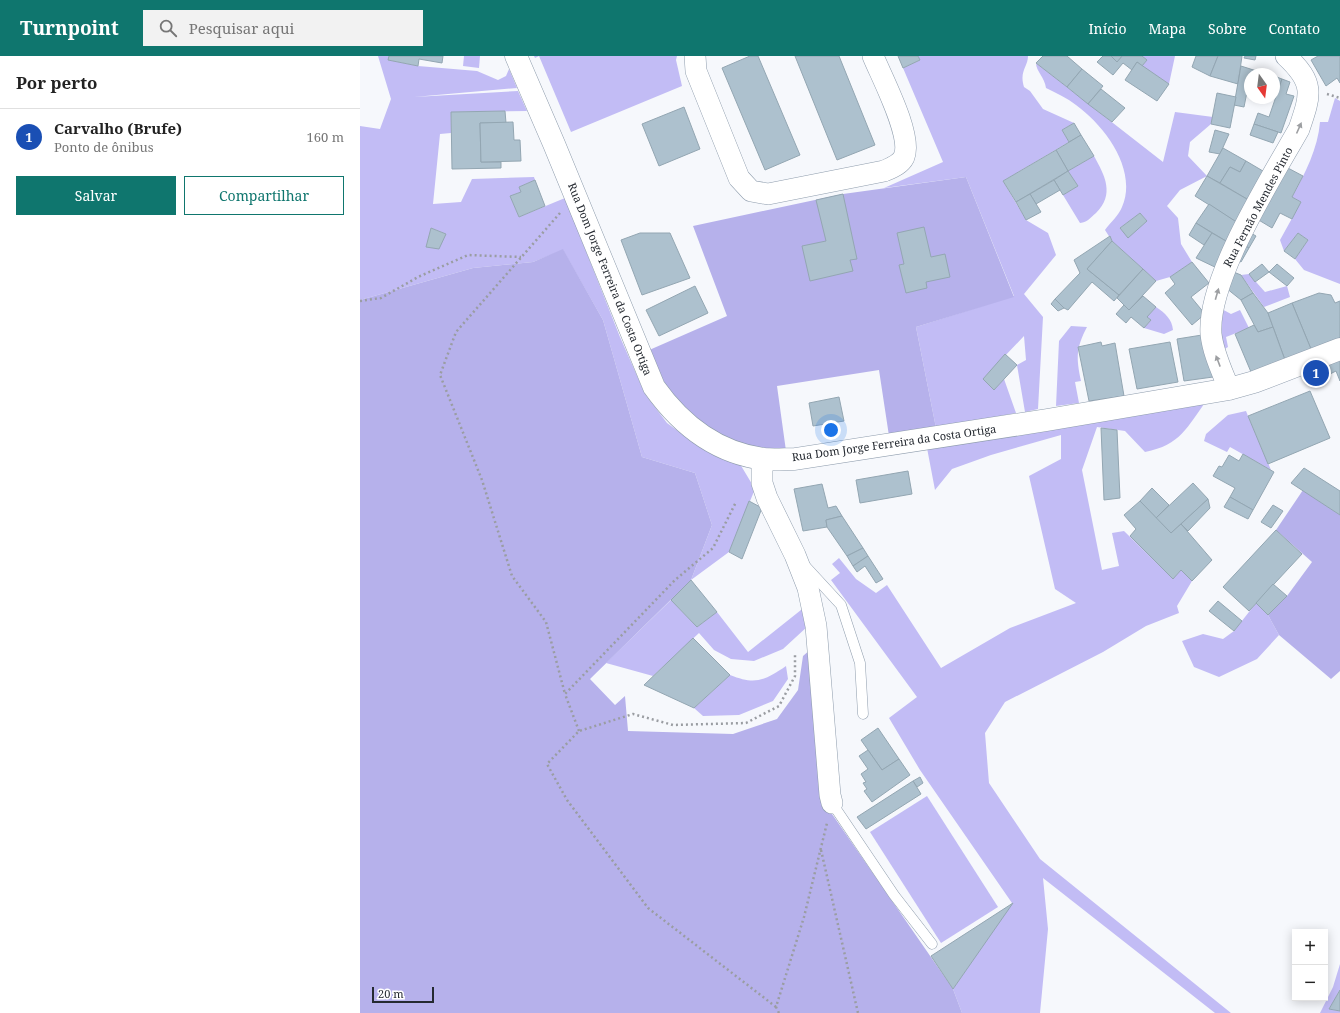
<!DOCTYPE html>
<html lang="pt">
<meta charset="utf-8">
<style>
body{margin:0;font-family:"Noto Serif",serif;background:#f2f2f2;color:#222}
.controls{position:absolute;right:12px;bottom:12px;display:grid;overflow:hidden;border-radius:0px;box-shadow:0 2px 10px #0003}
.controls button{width:36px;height:36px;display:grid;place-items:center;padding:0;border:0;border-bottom:1px solid #e0e0e0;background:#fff;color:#222;font:20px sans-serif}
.compass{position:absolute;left:884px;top:12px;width:36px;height:36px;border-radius:50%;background:#fff;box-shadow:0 2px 10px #0003;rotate:166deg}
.scale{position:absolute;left:12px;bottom:10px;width:62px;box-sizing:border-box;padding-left:4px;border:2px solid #252a31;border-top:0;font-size:11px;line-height:14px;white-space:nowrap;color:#252a31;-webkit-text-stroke:3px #fff;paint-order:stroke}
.you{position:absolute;left:471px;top:374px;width:14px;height:14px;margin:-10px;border:3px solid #fff;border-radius:50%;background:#1a73e8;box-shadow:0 0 0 6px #1a73e833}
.badge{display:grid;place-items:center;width:26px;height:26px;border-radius:50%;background:#0f766e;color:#fff;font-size:13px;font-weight:700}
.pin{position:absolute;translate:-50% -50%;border:2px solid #fff;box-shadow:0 1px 4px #0006}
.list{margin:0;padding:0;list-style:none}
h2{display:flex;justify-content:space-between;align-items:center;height:52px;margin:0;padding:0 16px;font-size:17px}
h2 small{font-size:13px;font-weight:400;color:#767676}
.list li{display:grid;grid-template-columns:26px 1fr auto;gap:12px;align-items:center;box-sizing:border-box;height:56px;padding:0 16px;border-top:1px solid #e0e0e0}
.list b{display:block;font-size:15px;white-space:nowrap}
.list p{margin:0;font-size:13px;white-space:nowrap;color:#767676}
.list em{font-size:13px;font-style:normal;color:#767676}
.actions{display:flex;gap:8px;padding:12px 16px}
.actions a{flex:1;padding:9px 0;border:1px solid #0f766e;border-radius:0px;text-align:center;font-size:14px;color:#0f766e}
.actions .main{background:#0f766e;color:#fff}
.icon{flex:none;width:22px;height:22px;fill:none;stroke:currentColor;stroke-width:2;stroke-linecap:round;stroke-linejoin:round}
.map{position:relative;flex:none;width:980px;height:957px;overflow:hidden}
header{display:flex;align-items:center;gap:24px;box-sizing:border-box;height:56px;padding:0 20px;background:#0f766e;color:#fff}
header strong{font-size:19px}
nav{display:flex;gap:22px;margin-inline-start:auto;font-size:14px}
.search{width:280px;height:36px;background:#f2f2f2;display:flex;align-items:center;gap:10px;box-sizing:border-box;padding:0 14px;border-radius:0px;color:#767676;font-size:15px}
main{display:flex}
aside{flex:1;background:#fff}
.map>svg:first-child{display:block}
</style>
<header>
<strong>Turnpoint</strong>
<div class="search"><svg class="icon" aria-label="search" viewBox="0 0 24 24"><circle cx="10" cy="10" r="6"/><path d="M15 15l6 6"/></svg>Pesquisar aqui</div>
<nav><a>Início</a><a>Mapa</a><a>Sobre</a><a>Contato</a></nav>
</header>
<main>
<aside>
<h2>Por perto<small></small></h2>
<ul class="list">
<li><span class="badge" style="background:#1a4fb4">1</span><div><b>Carvalho (Brufe)</b><p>Ponto de ônibus</p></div><em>160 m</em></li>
</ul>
<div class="actions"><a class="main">Salvar</a><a>Compartilhar</a></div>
</aside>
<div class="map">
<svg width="980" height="957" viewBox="0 0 980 957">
<rect width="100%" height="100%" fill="#f6f8fc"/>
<g fill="#c2bcf5" fill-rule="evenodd">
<path d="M18,0H29V4L58,10L117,15L138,24L146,20L149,13L157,32L54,41L158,35L167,55L91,56V77L80,78L73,148L101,146L112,123L174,121L175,124L159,131L161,136L150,140L159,161L205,142L260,281L285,338L307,367L340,391L380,408L395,433L369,496L331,524L352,469L335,417L282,401L243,264L203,194L173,206L113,212L0,244V70L20,73L31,43ZM71,172L86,178L67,191Z"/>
<polygon points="104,0 120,0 119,12 103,10"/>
<polygon points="174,0 317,0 316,4 322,30 211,76 179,0 175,2"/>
<path d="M558,0H668C668,11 659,15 664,31L670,35L683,53L714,67L702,74L709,86L643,125L666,164L688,177L696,199L664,238L683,261L678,353L665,356L657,309L666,304L664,280L623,323L634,334L644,323L656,357L576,372L556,271L654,240L606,121L524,132L583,106L543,12L560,4Z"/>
<polygon points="782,0 815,0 809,28 782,10 787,4"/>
<path d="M676,7L803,106L815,56L853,61L851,68L830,86L828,100L847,120L820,134L807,150L818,162L821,188L832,206L810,221L796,225L752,185L745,174C750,167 759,159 762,151C778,114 745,70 716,49C707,42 696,37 686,32C685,22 676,15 676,7ZM780,157L787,165L768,181L760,172Z"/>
<path d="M975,42L980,45V228L944,214L935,203L948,184L938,177L924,195L920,184L941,146L932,141C945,118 958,92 960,66H968Z"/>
<path d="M734,100C745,120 755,138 736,157C730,162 728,166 720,167L703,139L718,130L708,115Z"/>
<polygon points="889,218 905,236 927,230 930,241 904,251 881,219"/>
<path d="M796,251C805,257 812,263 813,274L804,278L784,272L791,264L787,261Z"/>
<polygon points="860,252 871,258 880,254 889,272 866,281 868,291 861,295"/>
<path d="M711,270L727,271C716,292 716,301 721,325L715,326L719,347L696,350L699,285Z"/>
<path d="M847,344C827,371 821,389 785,396L765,375L737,371L722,414L742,514L759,510L752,477L764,475L813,523L821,514L832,525L817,550L819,557L786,570L743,596L645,646L625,677L629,727L680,803L871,957H855L683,822L688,873L680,957H602L593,933L652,847L560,714L529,662L557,641L471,524L480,517L472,508L479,502L496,523L516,537L527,529L581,612L650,572L716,547L695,533L669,420L701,403V379L631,399L592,413L575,434L567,392Z"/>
<polygon points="886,355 888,360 911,414 870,391 867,396 844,385 846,378 868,359"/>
<polygon points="311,544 337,571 357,556 388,596 446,550 448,570 423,593 394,605 371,603 354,594 339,577 293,620 246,607"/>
<polygon points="896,547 908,559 919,579 897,603 859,621 834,611 822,585 843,578 863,583 874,575"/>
<path d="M426,610L428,623L413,645L379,659L343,660L334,652L370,619C395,629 404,625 426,610Z"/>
<polygon points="567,740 638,851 581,887 510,776"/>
<polygon points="980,908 980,934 969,953 980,955 980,957 960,957 973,931"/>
</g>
<g fill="#b6b1eb">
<polygon points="606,121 654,241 556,271 576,372 529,380 519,314 417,330 426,395 387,391 346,372 315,345 287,295 367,260 333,170 483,138"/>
<polygon points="203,193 243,264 282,401 335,417 352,469 331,524 230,623 255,649 265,640 268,675 373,678 417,663 438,634 443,600 451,593 463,745 593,933 602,957 0,957 0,244 113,212 173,206"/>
<polygon points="943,434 980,459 980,615 971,623 919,579 908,559 927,540 952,506 916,474"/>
</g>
<g fill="#adc1ce" stroke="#93a6b2">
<polygon points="29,0 83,0 82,7 59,3 58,10 28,4"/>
<polygon points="390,0 398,0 440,99 405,114 362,12"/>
<polygon points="435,0 479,0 515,89 477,104"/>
<polygon points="538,0 558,0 560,4 543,12"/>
<polygon points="683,0 707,0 722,13 707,31 676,7"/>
<polygon points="743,0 751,0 757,6 762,0 782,0 787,4 782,10 777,6 772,14 763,7 753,19 737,6"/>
<polygon points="751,0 762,0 757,6"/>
<polygon points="836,0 858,0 850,20 832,11"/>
<polygon points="858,0 882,0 878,28 850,20"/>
<polygon points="885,0 896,0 895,4 884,2"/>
<polygon points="958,0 980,0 980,27 977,22 966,30 951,4"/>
<polygon points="777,6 809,28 797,45 765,24"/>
<polygon points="881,10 906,18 890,18 890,32 888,31 884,51 874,49"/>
<polygon points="722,13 743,30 728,48 707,31"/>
<polygon points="914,20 922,23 917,39 914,38"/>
<polygon points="922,23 930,26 926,38 934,40 921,77 894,68 898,57 909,61"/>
<polygon points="741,33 765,52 752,66 728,48"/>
<polygon points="857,37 876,41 870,72 851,68"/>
<polygon points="324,51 340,93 299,110 282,68"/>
<polygon points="145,55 146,67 120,67 121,106 141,106 141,112 92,113 91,56"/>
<polygon points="153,66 154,84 160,84 161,105 121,106 120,67"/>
<polygon points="714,67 721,79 709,86 702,74"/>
<polygon points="894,68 918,76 913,87 890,79"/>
<polygon points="855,74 869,78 860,98 849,96"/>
<polygon points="721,79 734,100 708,115 696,94"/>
<polygon points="863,92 886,105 880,116 870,111 860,127 847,120"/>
<polygon points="696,94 708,115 656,146 643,125"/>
<polygon points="886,105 908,118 892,146 860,127 870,111 880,116"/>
<polygon points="926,111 943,120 932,141 941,146 932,163 920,157 912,172 897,163"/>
<polygon points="708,115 718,130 703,139 694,124"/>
<polygon points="847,120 892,146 881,169 835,140"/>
<polygon points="175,124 185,150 159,161 150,140 161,136 159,131"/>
<polygon points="694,124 700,134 676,148 670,138"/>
<polygon points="483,138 497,203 490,204 493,215 450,225 442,190 466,185 456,144"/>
<polygon points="670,138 681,156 666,164 656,146"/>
<polygon points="849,148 881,169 871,188 836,167"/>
<polygon points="780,157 787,165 768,182 760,172"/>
<polygon points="836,167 852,177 844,189 829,179"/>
<polygon points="564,171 571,201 585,198 590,221 566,226 567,232 546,237 539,209 544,208 537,177"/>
<polygon points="71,172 86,178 79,193 66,191"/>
<polygon points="889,176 896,180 889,192 882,188"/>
<polygon points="280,177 310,177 330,222 282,239 261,184"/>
<polygon points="852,177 871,188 859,213 836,202"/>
<polygon points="938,177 948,184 935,203 924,195"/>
<polygon points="750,180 752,185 727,213 759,239 754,245 732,226 708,254 704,252 695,243 720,217 714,204"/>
<polygon points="752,185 783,213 759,239 727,213"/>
<polygon points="882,188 889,192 881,206 875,203"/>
<polygon points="832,206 849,227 831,241 845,258 832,269 805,237 815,228 810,221"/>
<polygon points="902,208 909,216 895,226 889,218"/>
<polygon points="917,208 934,222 927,230 909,216"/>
<polygon points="783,213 796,225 769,254 757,242"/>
<polygon points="871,215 881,219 893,237 881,244 866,232"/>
<polygon points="335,230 348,257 299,280 286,254"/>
<polygon points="893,237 908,257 913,271 898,276 881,244"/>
<polygon points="959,237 971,239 975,247 980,245 980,282 951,293 932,247"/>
<polygon points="783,240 796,251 787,261 791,264 784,272 771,261 766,267 756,258 764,249 769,254"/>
<polygon points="695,243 704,252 698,255 691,248"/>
<polygon points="932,247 951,293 925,304 908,257"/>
<polygon points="894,269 898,276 913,271 925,304 891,316 875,278"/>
<polygon points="842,279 853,321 824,325 817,283"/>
<polygon points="741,286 742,290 755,287 764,340 729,345 718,291"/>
<polygon points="810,286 818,326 777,333 769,293"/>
<polygon points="645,298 657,309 634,334 623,323"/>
<polygon points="980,302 980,325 976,315 970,318 966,308"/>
<polygon points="950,335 970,382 908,408 888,360"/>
<polygon points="479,341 484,365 453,370 449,347"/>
<polygon points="741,372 757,374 760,442 744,444"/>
<polygon points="883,398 914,416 893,454 870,441 875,432 853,420 859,410 862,411 869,399 879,405"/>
<polygon points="944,412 980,435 980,459 931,427"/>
<polygon points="548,415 552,438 500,447 496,424"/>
<polygon points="833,427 848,443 811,477 796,462"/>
<polygon points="462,428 468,452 476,450 482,460 466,464 467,471 443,475 434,433"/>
<polygon points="792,432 809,449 796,462 780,445"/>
<polygon points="870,441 893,454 888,463 864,451"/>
<polygon points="848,443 850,452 828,475 821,468"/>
<polygon points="389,445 402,452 382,503 369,496"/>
<polygon points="780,445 811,477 821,468 852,504 832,525 821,514 813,523 770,480 776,473 764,459"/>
<polygon points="913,449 923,455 911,472 901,466"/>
<polygon points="482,460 503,492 487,500 467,471 466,464"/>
<polygon points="916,474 942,498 889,555 863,531"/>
<polygon points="503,492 508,500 493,510 487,500"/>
<polygon points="508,500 523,523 516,527 505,510 497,516 493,510"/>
<polygon points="331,524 357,556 337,571 311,544"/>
<polygon points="913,528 927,540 908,559 896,547"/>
<polygon points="858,545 882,565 874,575 849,555"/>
<polygon points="333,582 370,619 334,652 284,629"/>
<polygon points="518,672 539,703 522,714 501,684"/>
<polygon points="508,694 522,714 539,703 550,719 512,746 504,735 507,733 503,727 506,726 501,718 508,713 499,700"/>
<polygon points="560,721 563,727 557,731 553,725"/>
<polygon points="553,725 561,738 506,773 497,761"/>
<polygon points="653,847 593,933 571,900"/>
<polygon points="980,934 980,955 969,953"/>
</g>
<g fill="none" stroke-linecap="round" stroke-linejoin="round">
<g stroke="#8f9dad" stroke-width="11">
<g id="service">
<polyline points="446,511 481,549 500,607 503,658"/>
<polyline points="472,747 534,839 572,888"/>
</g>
</g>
<g stroke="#8f9dad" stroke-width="22">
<g id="minor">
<path d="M335,0L336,15L379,122L391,135L408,138L524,115C531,112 540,109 544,101C553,80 522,22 513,0"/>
<path d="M869,333C862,315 853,297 851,278C847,223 912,121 939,73C951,38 955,27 926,0"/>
<polyline points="405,403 402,412 402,427 407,442 435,499 448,532 456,570 470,739 472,747"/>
</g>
</g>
<g stroke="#8f9dad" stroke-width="23">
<path id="tertiary" d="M156,0L194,88L294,331C321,369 357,397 404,403C414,404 425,403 435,403L687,364L869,333L894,326L980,293"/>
</g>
<g stroke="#9a9da2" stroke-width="2.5" stroke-dasharray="2 3" stroke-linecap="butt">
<polyline points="967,38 980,42"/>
<polyline points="200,157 96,276 80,319 122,424 152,520 186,566 205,638"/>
<polyline points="0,245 21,242 58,221 108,199 161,201"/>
<polyline points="219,675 205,638 315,524 353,492 376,446"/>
<polyline points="461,794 498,957"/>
<polyline points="416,951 288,852 207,744 187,708 219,675 273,658 313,669 386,667 419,650 435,620 435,597"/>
<polyline points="419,957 416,951 444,861 467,767"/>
</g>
<use href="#service" stroke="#fff" stroke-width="10"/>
<use href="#minor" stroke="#fff" stroke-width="21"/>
<use href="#tertiary" stroke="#fff" stroke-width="22"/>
</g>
<defs><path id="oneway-solid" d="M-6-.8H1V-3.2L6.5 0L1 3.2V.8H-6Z"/></defs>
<g fill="#9d9fa2">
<use href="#oneway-solid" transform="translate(939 72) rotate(-66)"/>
<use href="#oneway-solid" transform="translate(857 238) rotate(-74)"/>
<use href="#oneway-solid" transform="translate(858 305) rotate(-111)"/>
</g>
<g text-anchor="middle" stroke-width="3.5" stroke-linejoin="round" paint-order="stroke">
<g font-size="11" fill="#252a31" stroke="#fff">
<text transform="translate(898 151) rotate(-62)" y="4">Rua Fernão Mendes Pinto</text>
<text transform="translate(250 223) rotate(68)" y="4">Rua Dom Jorge Ferreira da Costa Ortiga</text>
<text transform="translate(534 387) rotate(-8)" y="4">Rua Dom Jorge Ferreira da Costa Ortiga</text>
</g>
</g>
</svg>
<div class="controls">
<button>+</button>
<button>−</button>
</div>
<svg class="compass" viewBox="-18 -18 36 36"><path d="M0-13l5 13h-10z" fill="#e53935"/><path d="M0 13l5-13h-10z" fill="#767676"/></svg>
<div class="scale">20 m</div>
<div class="you"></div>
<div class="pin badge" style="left:956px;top:317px;background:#1a4fb4">1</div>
</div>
</main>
